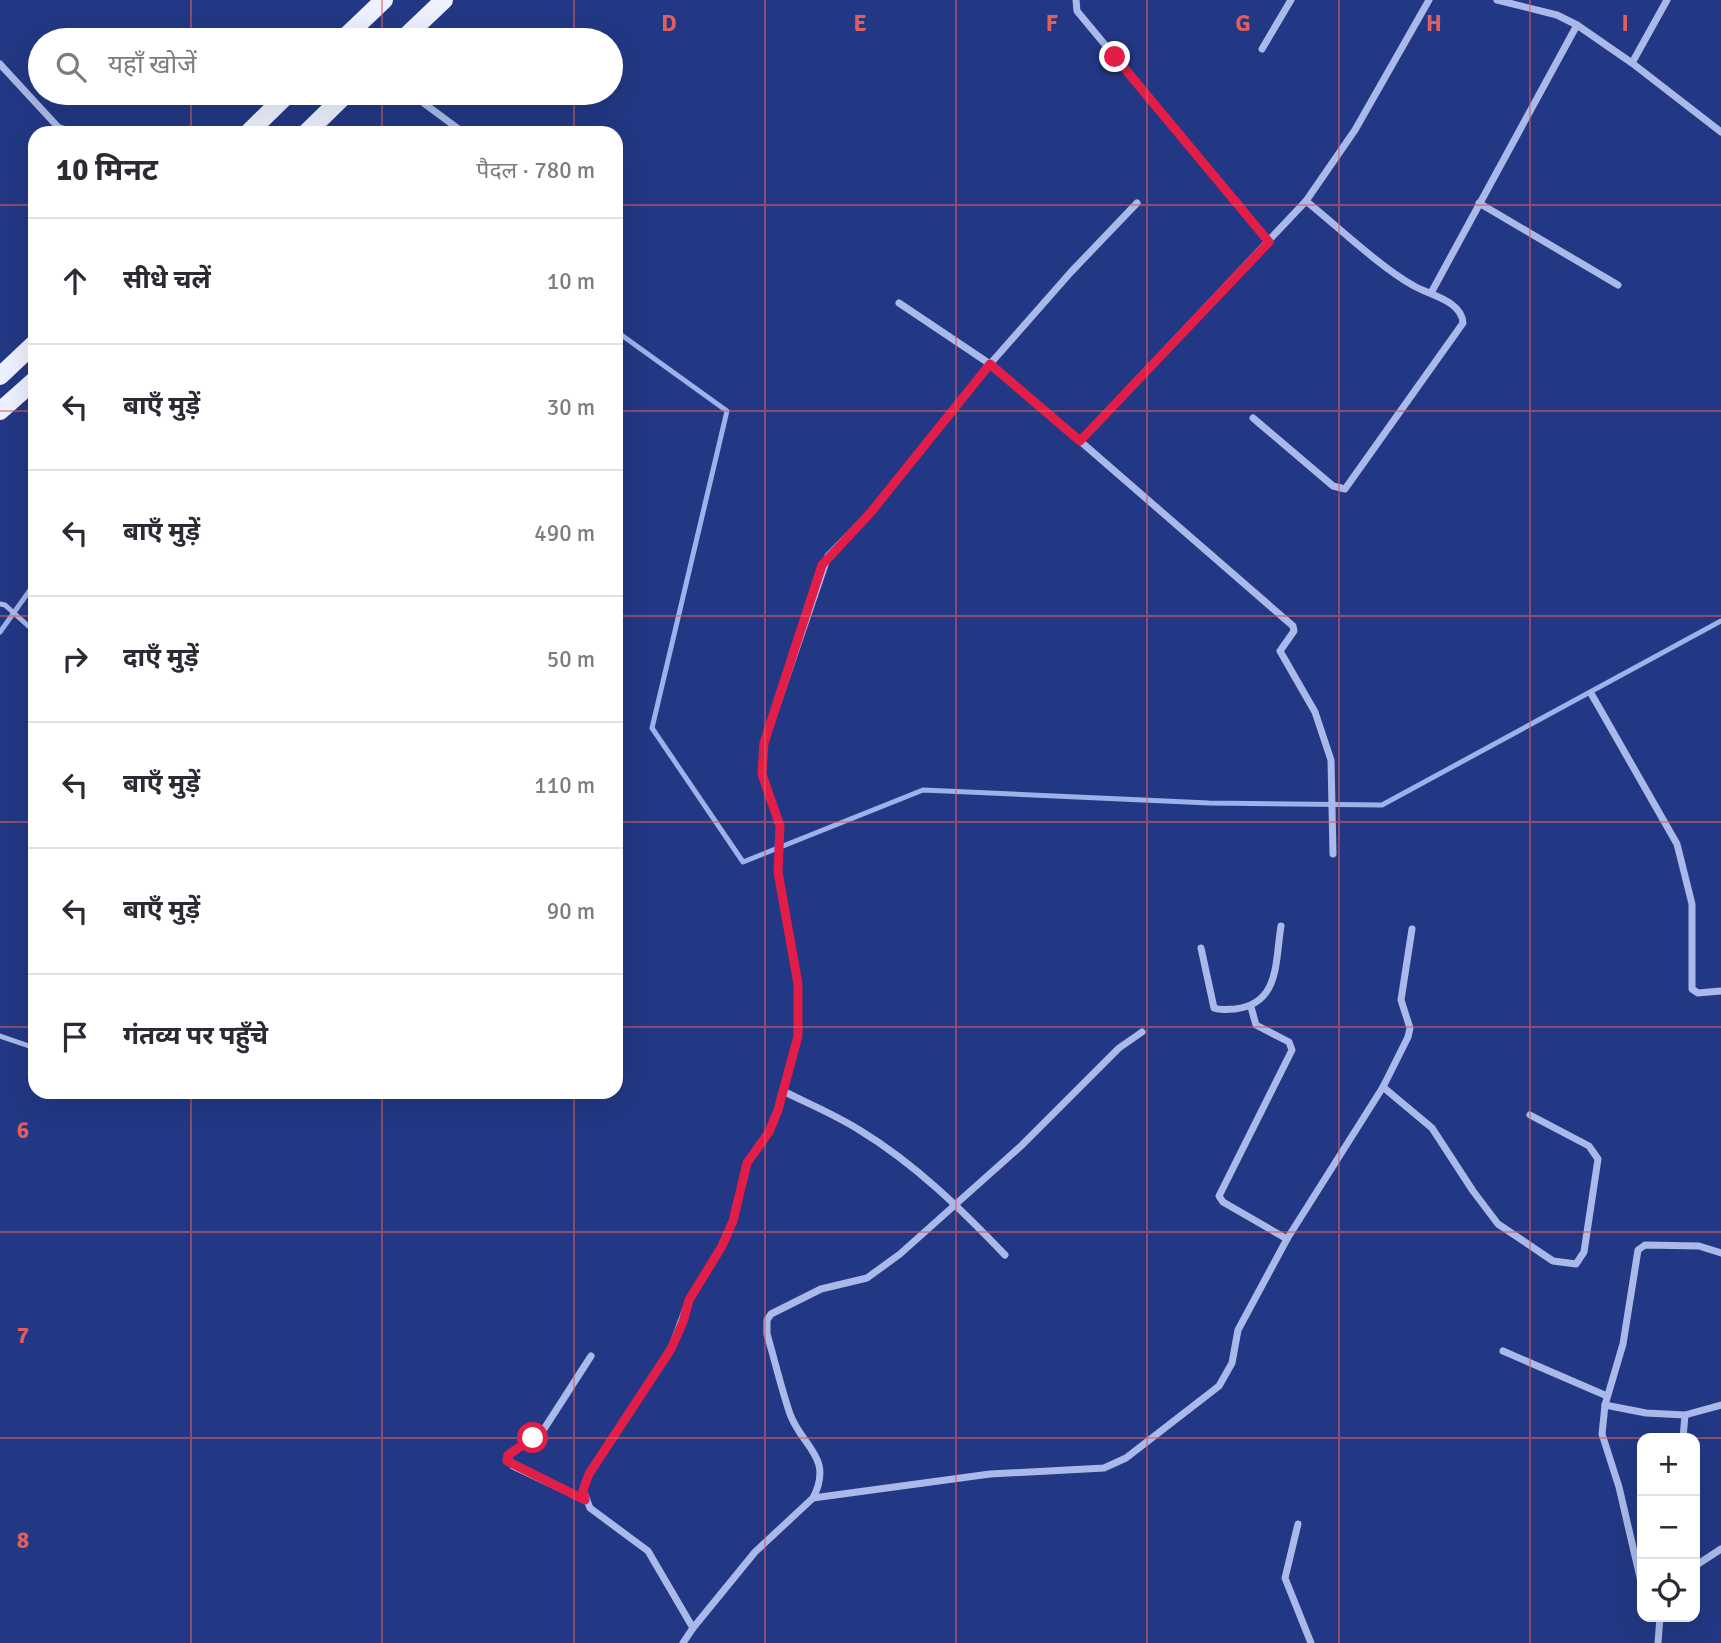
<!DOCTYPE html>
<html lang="hi">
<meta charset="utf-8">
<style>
body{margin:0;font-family:Signika,"Noto Sans Devanagari",sans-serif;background:#f2f2f3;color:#2b2b33}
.controls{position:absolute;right:21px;bottom:21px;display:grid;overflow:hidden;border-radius:14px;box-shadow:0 7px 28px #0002}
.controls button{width:63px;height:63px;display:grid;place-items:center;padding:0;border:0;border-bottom:2px solid #e1e1e2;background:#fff;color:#2b2b33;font:35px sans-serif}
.stop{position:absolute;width:21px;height:21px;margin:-16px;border:5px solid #e11d48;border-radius:50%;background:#fff}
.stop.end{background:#e11d48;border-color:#fff;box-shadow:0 2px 7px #0008}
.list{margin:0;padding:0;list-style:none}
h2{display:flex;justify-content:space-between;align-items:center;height:91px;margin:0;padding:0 28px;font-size:30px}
h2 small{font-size:23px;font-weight:400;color:#7c7c81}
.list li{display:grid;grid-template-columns:46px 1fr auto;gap:21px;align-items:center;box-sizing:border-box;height:126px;padding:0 28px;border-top:2px solid #e1e1e2}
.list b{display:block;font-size:26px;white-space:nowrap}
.list em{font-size:23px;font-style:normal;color:#7c7c81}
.icon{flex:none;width:38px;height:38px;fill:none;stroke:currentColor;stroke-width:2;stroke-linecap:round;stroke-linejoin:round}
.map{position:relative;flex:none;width:1721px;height:1643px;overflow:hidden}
.search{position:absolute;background:#fff;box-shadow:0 7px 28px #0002;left:28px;top:28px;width:595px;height:77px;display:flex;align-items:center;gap:18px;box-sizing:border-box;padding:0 24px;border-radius:38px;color:#7c7c81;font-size:26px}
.panel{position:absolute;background:#fff;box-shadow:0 7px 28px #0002;left:28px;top:126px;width:595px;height:973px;border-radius:21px}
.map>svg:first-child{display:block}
</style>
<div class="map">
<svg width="1721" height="1643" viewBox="0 0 1721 1643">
<rect width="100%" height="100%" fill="#223884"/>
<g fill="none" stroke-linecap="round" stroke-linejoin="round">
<g stroke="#9eb1ea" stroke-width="5">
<polyline points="616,334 620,334 727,411 652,728 743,862 923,790 1209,803 1382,805 1721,621"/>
<polyline points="0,632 35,583"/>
</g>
<g stroke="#aab9e9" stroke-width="5">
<polyline points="0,604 5,605 35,632"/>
<polyline points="0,1036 35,1048"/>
</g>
<g stroke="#aab9e9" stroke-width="7">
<polyline points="1076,0 1077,11 1269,242"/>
<polyline points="1577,25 1632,63 1721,132"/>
<polyline points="1262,49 1291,0"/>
<polyline points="1632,63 1667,0"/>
<path d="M0,64L58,127C71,134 81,127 92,133"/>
<polyline points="410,93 464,133"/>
<path d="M1137,203L1071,272L990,364L871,512L828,556L764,743L762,774L780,826L778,872L798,984V1036L778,1110L769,1132L747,1163L733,1221L722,1246L689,1300L671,1349L589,1474L583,1490L590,1508L648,1551L693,1628L755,1552L813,1498C834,1457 802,1447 790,1414C781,1388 775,1361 767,1334V1320L771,1314L821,1289L867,1278L900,1254L1021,1146L1119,1048L1142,1032"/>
<polyline points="1479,203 1618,285"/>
<polyline points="1431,293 1577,25 1557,15 1497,0"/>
<polyline points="899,303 990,364 1080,441"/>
<path d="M1253,418L1333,486L1345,489L1463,323C1462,301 1430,295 1414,286C1380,267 1337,226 1306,201"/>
<polyline points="1592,695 1677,844 1692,904 1692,989 1698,993 1721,991"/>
<polyline points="1333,854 1331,760 1315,712 1280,651 1294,631 1293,626 1080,441 1306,201 1355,130 1429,0"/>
<path d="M1201,948L1214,1008C1221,1011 1228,1009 1235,1009C1280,1004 1275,962 1281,926"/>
<polyline points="1251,1007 1256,1025 1289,1042 1292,1050 1219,1196 1223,1202 1287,1239 1383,1087 1408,1037 1410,1028 1401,1000 1412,929"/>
<polyline points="1383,1087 1432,1128 1473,1191 1498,1224 1553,1261 1576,1264 1584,1252 1598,1159 1589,1146 1530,1115"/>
<path d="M783,1091C809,1104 836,1115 861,1131C915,1164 961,1209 1005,1255"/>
<polyline points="1503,1351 1607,1396"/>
<polyline points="1605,1405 1646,1413 1685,1415 1683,1438"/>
<polyline points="1685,1415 1721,1405"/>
<polyline points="813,1498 990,1474 1104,1468 1126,1458 1219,1386 1232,1363 1238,1330 1287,1239"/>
<polyline points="585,1500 513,1466 507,1457 544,1429 591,1356"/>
<polyline points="1298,1524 1285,1578 1311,1643"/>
<polyline points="1695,1566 1721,1549"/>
<polyline points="1642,1586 1619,1487 1602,1434 1605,1405 1623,1344 1638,1250 1645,1245 1699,1246 1721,1253"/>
<polyline points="683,1643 693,1628"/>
<polyline points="1658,1643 1660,1617"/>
</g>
<g stroke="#edf0fe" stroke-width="18">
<polyline points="342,40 384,0"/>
<polyline points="402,40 444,0"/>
<polyline points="248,133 289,93"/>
<polyline points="306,133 347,93"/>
<polyline points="0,376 35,343"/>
<polyline points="0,411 35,380"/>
</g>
</g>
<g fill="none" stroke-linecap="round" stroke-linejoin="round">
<polyline stroke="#e11d48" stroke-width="9" points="533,1438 508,1455 507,1461 585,1500 583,1490 589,1474 671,1349 683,1322 689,1300 722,1246 733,1221 747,1163 769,1132 778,1110 798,1036 798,984 778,872 780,826 762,774 764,743 822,565 871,512 990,364 1080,441 1269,242 1115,57"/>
</g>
<path fill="none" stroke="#e05e5e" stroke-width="2" stroke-opacity="0.55" d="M191,0V40M382,0V40M574,0V40M765,0V1643M956,0V1643M1147,0V1643M1339,0V1643M1530,0V1643M191,93V133M382,93V133M574,93V133M0,205H35M616,205H1721M0,411H35M616,411H1721M0,616H35M616,616H1721M0,822H35M616,822H1721M0,1027H35M616,1027H1721M191,1092V1643M382,1092V1643M574,1092V1643M0,1232H1721M0,1438H1721"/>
<g font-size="23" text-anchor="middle" font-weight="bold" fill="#e05e5e" stroke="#223884" stroke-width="5" stroke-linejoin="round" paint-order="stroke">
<text x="669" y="31">D</text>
<text x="860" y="31">E</text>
<text x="1052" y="31">F</text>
<text x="1243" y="31">G</text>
<text x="1434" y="31">H</text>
<text x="1625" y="31">I</text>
<text x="23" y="1138">6</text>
<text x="23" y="1343">7</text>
<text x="23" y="1548">8</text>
</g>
</svg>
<div class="controls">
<button>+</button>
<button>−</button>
<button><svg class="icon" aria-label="locate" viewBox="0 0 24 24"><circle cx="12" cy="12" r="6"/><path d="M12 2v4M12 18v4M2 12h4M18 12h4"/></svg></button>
</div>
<div class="stop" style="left:533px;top:1438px"></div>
<div class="stop end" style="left:1115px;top:57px"></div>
<div class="search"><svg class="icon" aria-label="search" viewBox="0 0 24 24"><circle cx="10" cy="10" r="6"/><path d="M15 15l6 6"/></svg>यहाँ खोजें</div>
<section class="panel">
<h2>10 मिनट<small>पैदल · 780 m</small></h2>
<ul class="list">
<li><svg class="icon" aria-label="ahead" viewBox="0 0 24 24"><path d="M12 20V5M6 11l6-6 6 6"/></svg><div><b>सीधे चलें</b></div><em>10 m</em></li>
<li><svg class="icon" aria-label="left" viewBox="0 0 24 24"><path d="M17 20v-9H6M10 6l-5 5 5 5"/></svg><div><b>बाएँ मुड़ें</b></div><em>30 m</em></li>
<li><svg class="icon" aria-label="left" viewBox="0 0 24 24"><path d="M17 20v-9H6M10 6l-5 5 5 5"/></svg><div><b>बाएँ मुड़ें</b></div><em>490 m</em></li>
<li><svg class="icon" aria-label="right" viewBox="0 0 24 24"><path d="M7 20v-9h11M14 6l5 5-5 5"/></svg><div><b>दाएँ मुड़ें</b></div><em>50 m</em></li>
<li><svg class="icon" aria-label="left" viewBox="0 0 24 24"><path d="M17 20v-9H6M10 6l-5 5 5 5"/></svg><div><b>बाएँ मुड़ें</b></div><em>110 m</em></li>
<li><svg class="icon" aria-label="left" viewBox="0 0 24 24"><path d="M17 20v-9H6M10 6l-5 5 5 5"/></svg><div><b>बाएँ मुड़ें</b></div><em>90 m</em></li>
<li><svg class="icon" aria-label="arrive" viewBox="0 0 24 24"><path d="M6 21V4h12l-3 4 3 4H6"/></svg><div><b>गंतव्य पर पहुँचे</b></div></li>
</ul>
</section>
</div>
